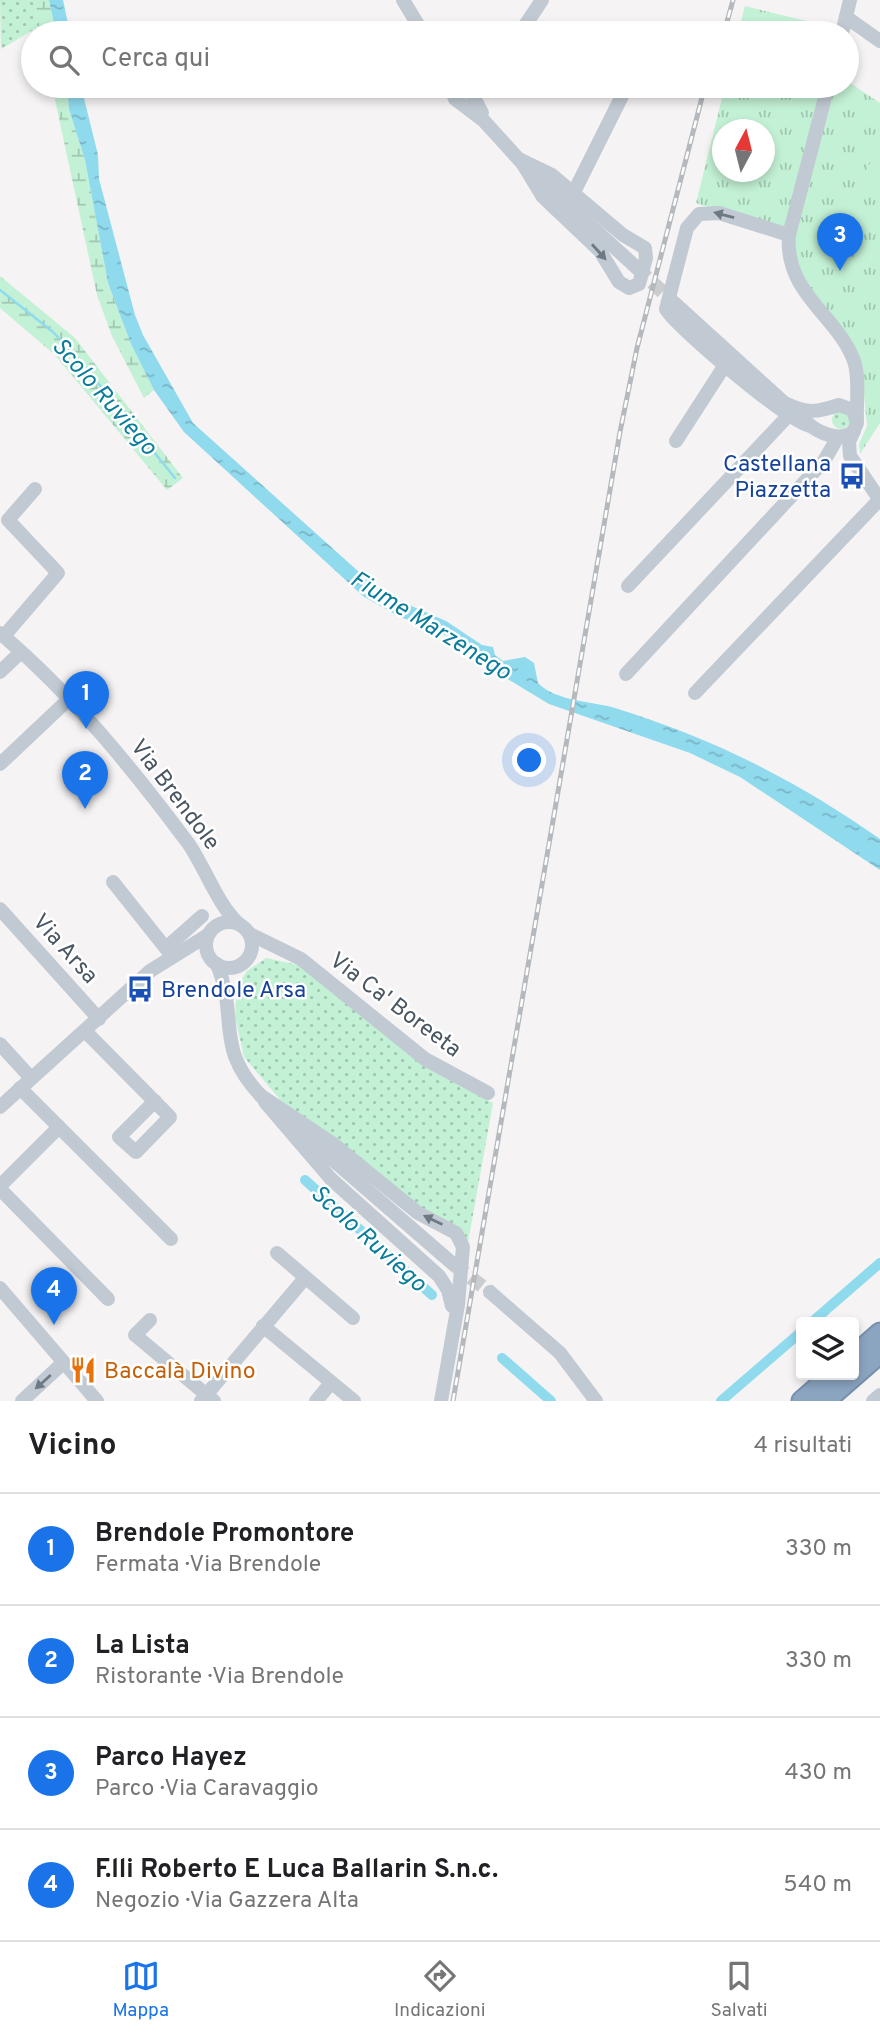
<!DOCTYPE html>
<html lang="it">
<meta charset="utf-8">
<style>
body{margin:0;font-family:Overpass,sans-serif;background:#f6f6f6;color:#202124}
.controls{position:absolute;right:21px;bottom:21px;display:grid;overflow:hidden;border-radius:7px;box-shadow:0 4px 10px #0003}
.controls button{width:63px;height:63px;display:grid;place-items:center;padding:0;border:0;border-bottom:2px solid #e0e0e0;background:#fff;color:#202124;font:35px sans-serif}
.compass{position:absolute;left:712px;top:119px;width:63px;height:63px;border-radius:50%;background:#fff;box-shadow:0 4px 10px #0003;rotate:7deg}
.you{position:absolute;left:530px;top:761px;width:24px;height:24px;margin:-18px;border:5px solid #fff;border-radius:50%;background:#1a73e8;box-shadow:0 0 0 10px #1a73e833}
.badge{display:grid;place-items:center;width:46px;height:46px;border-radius:50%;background:#1a73e8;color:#fff;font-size:23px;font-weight:700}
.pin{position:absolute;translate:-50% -58px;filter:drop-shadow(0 2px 4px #0008)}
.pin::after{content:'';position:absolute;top:37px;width:24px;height:21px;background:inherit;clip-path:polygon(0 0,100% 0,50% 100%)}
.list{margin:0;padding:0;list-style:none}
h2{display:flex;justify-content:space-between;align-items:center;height:91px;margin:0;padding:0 28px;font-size:30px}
h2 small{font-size:23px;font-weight:400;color:#757577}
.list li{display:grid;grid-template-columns:46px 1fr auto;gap:21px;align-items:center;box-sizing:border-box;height:112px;padding:0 28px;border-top:2px solid #e0e0e0}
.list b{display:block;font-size:26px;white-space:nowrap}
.list p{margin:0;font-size:23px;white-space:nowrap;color:#757577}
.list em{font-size:23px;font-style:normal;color:#757577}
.icon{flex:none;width:38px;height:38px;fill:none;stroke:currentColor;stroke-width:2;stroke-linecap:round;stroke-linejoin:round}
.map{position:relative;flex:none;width:880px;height:1401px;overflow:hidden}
.search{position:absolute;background:#fff;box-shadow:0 4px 10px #0003;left:21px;right:21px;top:21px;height:77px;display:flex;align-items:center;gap:18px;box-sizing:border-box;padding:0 24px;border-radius:38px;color:#757577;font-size:26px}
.sheet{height:539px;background:#fff}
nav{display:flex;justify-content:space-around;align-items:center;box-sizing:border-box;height:98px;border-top:2px solid #e0e0e0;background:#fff;font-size:19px;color:#757577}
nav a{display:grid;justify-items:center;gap:4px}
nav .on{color:#1a73e8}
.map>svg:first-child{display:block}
</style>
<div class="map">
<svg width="880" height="1401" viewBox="0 0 880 1401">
<defs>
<pattern id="grass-dots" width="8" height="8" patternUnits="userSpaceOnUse" patternTransform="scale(1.75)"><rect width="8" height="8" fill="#c3f1d5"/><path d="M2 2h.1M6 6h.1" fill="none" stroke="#a0c6b0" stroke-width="1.8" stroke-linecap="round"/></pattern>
<pattern id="wetland-marsh" width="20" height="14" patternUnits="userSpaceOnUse" patternTransform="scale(1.75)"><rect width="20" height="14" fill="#c3f1d5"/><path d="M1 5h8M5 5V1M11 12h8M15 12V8" fill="none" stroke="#a0c6b0"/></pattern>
<pattern id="park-tufts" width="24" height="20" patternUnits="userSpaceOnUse" patternTransform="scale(1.75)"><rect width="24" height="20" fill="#c3f1d5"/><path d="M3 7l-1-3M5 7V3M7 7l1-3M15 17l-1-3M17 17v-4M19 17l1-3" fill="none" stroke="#a0c6b0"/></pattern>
<pattern id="water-ripples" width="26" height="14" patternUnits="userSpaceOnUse" patternTransform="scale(1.75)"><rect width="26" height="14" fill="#90daee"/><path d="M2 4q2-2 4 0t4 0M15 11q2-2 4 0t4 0" fill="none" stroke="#78b4c4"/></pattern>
</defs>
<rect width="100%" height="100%" fill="#f5f3f3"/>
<g fill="url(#grass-dots)">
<polygon points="0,0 34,0 40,26 1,49"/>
<circle cx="841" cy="420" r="9"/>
<polygon points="266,958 298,965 421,1061 493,1103 467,1248 282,1102 244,1057 235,1016 237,987 247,971"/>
</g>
<g fill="url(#wetland-marsh)">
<polygon points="34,0 49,0 56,33 41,33"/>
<polygon points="52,86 67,86 69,108 85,160 108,283 131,344 154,390 144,398 112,336 97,295"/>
<polygon points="0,276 75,338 183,478 167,490 55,355 0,308"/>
</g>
<g fill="url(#park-tufts)" fill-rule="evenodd">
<polygon points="745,6 839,29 838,33 738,33"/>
<polygon points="847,81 880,103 880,423 860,454 859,444 867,426 861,363 802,278 796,263 795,235 835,86 847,86"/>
<path d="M725,86H823L783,233L696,203ZM722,130H764V172H722Z"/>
</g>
<polygon fill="#c3f1d5" points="880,147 880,201 879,203 855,188"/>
<g fill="url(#water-ripples)">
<polygon points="49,0 63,0 70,33 56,33"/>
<path d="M67,86H81L98,155L99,179L135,315L143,335L193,423L369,581L393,598L446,621L482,645L493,647L495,655L503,661L525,657L534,663L538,683C556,702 594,701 618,709C714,739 798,781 880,839V870L740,777L690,753L549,704L491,669L479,656L452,638L398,616L363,596L184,432L154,390L131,344L108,283L85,160L69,109Z"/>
</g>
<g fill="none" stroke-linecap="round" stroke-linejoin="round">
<polyline stroke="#90daee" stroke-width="2.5" points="0,290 53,332 76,356 175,478"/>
<g stroke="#90daee" stroke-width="10">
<polyline points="305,1180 432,1295"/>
<polyline points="812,1322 880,1263"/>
<polyline points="502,1358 551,1401"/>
<polyline points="721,1401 801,1332"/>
</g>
<g stroke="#caccce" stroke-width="14" stroke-dasharray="14 7" stroke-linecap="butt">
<polyline points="637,268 671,300"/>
<polyline points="454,1265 490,1292"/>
</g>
<g stroke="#7690ad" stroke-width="23">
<g id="highway">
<polyline points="854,1356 880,1333"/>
<polyline points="802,1401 832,1375"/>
<polyline points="825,1401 880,1353"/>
</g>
</g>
<g stroke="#c1cad2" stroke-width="14">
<polyline points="403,0 423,33"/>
<polyline points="846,17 880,41"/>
<polyline points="520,33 542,0"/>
<polyline points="842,33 850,0"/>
<polyline points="450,86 455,99 484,121 523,164 637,268"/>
<polyline points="468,86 482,113"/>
<path d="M828,86L789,235C784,293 838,316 854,361C860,378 856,402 857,420"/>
<polyline points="519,159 552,175 623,235 645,248 646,258 639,284 629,288 619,282 600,251 543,197 523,164"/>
<polyline points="574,192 627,86"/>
<path d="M789,235L719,213L699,214L687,228L666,309C676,327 793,426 811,426"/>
<polyline points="671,300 791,409"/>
<path d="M787,404C807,414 818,412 839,405L853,410L857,423L849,442L850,456L880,500"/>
<path d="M806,422C818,433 841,443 854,431"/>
<polyline points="676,441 725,365"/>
<polyline points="628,586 788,416"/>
<path d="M0,633C72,694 132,768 188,843C205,867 218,906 239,924"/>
<polyline points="4,636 58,573 8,520 35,489"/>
<polyline points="0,672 21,652"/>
<polyline points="626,674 824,461 835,442"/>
<polyline points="695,693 880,499"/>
<polyline points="0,764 69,699"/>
<polyline points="113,882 172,956"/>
<polyline points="0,909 99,1019"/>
<circle cx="229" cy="945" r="23"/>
<polyline points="250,934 301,959 425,1059 488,1093"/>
<polyline points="167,947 202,916"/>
<path d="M217,964C240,1021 212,1047 265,1100"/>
<polyline points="85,1031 170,1117 136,1152 119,1137 155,1101"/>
<polyline points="0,1044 31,1078"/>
<polyline points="20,1088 171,1239"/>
<polyline points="260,1095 332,1143 418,1213 456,1233 463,1247 458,1305 441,1401"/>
<polyline points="265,1102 331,1179 439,1276 448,1290 452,1306"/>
<polyline points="0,1107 150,971 208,935"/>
<polyline points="296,1128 453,1264"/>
<polyline points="0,1186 59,1127"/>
<polyline points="0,1189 108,1299"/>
<polyline points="277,1253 353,1318"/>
<polyline points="0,1288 97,1401"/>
<polyline points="490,1292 560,1353 596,1401"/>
<polyline points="150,1320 135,1335 214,1401"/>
<polyline points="263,1326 354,1401"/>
<polyline points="22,1401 63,1363"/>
<polyline points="201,1401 305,1278"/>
<polyline points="316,1401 331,1383"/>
<polyline points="873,1401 880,1395"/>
</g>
<use href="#highway" stroke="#8ba5c1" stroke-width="19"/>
<g stroke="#b5b8bd" stroke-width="5">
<g id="rail">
<polyline points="724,33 733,0"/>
<polyline points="453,1401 620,432 637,348 705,86"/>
</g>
</g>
<use href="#rail" stroke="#fff" stroke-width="2.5" stroke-dasharray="8" stroke-linecap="butt"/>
</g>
<defs><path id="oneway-solid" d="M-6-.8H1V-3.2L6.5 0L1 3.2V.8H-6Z" transform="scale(1.75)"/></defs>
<g fill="#6e7983">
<use href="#oneway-solid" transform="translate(724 215) rotate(-165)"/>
<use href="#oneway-solid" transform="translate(599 252) rotate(48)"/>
<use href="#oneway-solid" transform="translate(433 1220) rotate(-154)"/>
<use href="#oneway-solid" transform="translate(43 1382) rotate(138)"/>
</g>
<defs>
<g id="bus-bare" transform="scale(2.1)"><path d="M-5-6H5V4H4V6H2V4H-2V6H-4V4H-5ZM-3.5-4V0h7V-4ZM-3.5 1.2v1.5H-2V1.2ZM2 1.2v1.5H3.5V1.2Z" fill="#1a4fb4" stroke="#fff" stroke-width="2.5" paint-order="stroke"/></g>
<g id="restaurant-bare" transform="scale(2.1)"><path d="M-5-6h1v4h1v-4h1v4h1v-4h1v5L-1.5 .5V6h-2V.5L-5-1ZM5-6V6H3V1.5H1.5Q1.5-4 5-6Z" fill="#e8710a" stroke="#fff" stroke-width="2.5" paint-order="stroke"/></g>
</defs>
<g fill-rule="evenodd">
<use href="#bus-bare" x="852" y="476"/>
<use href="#bus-bare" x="140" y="989"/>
<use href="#restaurant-bare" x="83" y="1370"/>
</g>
<g text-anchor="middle" stroke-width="5" stroke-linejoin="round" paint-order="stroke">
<g font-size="23" fill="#164399" stroke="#fff" text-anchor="end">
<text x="831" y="471">Castellana<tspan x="831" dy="26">Piazzetta</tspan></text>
<text x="161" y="997" text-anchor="start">Brendole Arsa</text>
</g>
<g font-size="23" fill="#4a5661" stroke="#fff">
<text transform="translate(176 794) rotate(53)" y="8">Via Brendole</text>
<text transform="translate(66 948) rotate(48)" y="8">Via Arsa</text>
<text transform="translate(396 1004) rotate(37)" y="8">Via Ca' Boreeta</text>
</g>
<g font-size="23" fill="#c56008" stroke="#fff" text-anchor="start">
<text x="104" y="1378">Baccalà Divino</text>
</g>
<g font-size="24" font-style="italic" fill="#0c7c9b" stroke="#fff">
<text transform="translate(105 396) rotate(49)" y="8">Scolo Ruviego</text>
<text transform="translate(431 625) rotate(32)" y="8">Fiume Marzenego</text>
<text transform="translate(369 1238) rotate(42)" y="8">Scolo Ruviego</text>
</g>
</g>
</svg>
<div class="controls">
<button><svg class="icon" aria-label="layers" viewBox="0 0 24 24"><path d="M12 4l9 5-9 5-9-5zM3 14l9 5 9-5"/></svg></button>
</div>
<svg class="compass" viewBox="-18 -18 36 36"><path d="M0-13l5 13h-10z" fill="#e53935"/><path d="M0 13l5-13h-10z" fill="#757577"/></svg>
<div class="you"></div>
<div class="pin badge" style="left:86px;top:729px">1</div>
<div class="pin badge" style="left:85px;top:809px">2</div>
<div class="pin badge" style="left:840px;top:271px">3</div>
<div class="pin badge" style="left:54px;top:1325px">4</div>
<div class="search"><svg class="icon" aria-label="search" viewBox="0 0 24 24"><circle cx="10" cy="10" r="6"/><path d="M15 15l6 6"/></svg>Cerca qui</div>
</div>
<section class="sheet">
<h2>Vicino<small>4 risultati</small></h2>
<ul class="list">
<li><span class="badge">1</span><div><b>Brendole Promontore</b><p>Fermata · Via Brendole</p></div><em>330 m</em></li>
<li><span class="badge">2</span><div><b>La Lista</b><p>Ristorante · Via Brendole</p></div><em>330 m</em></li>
<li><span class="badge">3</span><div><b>Parco Hayez</b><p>Parco · Via Caravaggio</p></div><em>430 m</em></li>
<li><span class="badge">4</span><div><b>F.lli Roberto E Luca Ballarin S.n.c.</b><p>Negozio · Via Gazzera Alta</p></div><em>540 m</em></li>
</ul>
</section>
<nav>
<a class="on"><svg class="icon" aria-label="map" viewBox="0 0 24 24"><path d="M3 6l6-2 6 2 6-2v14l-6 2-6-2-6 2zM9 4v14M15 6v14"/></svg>Mappa</a>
<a><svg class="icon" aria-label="directions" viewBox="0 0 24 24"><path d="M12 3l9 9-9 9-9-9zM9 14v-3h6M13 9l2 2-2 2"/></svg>Indicazioni</a>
<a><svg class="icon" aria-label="saved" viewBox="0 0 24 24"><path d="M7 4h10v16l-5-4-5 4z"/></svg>Salvati</a>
</nav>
